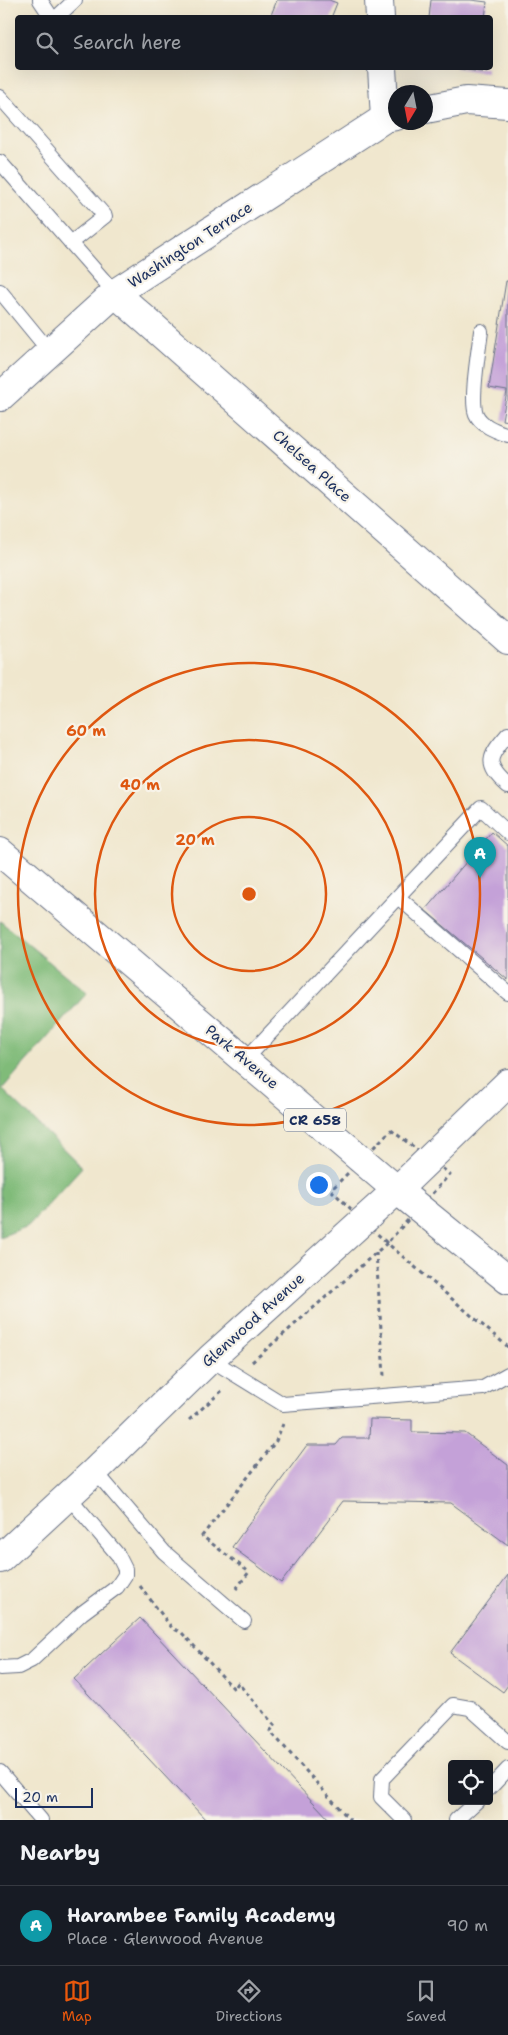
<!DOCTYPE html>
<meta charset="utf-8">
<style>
body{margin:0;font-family:"Shantell Sans",sans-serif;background:#242831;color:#f1f3f6}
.controls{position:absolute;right:15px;bottom:15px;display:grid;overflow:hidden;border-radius:5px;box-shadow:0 5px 20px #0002}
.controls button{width:45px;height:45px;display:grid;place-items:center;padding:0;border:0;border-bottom:1px solid #363941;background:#171b24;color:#f1f3f6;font:25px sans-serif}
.compass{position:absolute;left:388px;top:85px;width:45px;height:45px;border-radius:50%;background:#171b24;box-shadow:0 5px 20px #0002;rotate:190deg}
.scale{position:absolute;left:15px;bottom:12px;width:78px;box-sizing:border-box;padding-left:5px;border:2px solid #1b2f5e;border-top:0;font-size:14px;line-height:18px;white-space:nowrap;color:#1b2f5e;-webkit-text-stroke:4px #f7f3e8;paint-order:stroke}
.you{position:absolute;left:318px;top:1184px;width:18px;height:18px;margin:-12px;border:4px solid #fff;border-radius:50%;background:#1a73e8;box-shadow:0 0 0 8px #1a73e833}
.badge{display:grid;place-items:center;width:32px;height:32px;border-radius:50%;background:#ea580c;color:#fff;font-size:16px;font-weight:700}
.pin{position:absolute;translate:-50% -41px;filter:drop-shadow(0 1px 2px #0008)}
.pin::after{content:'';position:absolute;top:26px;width:18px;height:15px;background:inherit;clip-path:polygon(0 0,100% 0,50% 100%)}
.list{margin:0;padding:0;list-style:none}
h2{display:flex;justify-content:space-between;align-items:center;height:65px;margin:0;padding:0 20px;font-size:21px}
h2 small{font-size:16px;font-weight:400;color:#9ea1a6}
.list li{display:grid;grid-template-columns:32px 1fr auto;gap:15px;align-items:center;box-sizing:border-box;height:80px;padding:0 20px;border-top:1px solid #363941}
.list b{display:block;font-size:19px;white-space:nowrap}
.list p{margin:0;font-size:16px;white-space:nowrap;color:#9ea1a6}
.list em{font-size:16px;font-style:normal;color:#9ea1a6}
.icon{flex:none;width:28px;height:28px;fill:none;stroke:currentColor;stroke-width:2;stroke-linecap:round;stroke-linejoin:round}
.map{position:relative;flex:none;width:508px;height:1820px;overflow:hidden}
.search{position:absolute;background:#171b24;box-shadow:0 5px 20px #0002;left:15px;right:15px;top:15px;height:55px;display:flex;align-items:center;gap:12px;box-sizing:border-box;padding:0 18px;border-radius:5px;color:#9ea1a6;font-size:19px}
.sheet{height:145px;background:#171b24}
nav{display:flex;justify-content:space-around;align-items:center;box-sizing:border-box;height:70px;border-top:1px solid #363941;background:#171b24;font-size:14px;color:#9ea1a6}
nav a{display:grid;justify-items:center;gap:2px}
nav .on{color:#ea580c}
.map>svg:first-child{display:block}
</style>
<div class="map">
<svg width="508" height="1820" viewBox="0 0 508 1820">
<rect width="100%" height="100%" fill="#f7f3e8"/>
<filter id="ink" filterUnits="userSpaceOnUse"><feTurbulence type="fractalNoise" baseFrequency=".02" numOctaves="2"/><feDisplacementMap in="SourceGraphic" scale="10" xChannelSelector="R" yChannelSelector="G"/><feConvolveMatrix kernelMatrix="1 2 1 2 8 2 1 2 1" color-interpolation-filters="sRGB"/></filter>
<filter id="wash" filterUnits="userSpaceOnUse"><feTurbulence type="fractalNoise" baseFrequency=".0096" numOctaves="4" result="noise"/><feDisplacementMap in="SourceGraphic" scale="20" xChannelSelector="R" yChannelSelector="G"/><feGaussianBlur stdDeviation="1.12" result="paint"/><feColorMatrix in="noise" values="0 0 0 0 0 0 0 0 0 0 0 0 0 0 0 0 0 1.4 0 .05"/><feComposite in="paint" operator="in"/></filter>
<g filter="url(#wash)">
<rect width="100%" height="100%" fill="#f0e7ce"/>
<polygon fill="#80bb79" stroke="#4e756c" points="0,921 87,993 2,1089 82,1167 28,1226 0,1237"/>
<g id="blocks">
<g fill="#c4a1d8">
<polygon points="277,0 329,0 337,3 331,18 276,18 271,15"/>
<polygon points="431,0 471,0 487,2 485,18 429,18"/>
<polygon points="454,68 487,68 487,73"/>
<polygon points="506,281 508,281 508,421 502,420 507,391 489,388"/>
<polygon points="492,832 508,846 508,980 425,910"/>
<polygon points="370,1419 412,1420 412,1432 465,1433 508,1465 508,1545 451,1503 343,1501 281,1583 232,1547 307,1445 336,1445 342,1438 369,1438"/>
<polygon points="508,1575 508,1685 503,1692 450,1653"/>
<polygon points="140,1618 330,1820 206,1820 74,1679"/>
</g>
</g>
</g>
<g filter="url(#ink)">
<use href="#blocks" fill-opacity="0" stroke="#666f85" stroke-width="1"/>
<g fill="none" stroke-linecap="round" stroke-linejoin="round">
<g stroke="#666f85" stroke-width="16">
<g id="lane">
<polyline points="40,0 52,18"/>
<polyline points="56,18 75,0"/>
<polyline points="0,97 105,216 71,243"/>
<polyline points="0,162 115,293"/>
<polyline points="0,291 50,352"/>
<path d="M481,331C479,349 470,399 476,414C481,426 497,431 508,435"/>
<path d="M508,734C489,756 483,764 508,786"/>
<polyline points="398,897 508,993"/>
<polyline points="245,1060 481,808 508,833"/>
<polyline points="210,1359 283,1404 483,1388 508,1374"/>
<polyline points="95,1471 164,1552 244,1621"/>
<polyline points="0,1668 18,1667 32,1660 82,1613 117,1587 125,1575 125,1569 118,1555 68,1496"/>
<polyline points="0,1772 41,1820"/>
<polyline points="489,1789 508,1769"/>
<polyline points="404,1820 381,1797 382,1779 453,1705 470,1708 508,1742"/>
<polyline points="456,1820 477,1801"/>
</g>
</g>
<g stroke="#666f85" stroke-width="30">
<g id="street">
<polyline points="379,0 380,18"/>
<polyline points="382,68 385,118"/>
<polyline points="426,109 466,101 508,104"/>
<polyline points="115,293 508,640"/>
<polyline points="0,397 115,293 385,118 396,116"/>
</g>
</g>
<g stroke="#666f85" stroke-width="30">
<polyline id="secondary" points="0,1559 95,1471 210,1359 397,1190 508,1083"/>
</g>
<g stroke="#666f85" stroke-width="30">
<polyline id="primary" points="0,852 397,1190 508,1280"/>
</g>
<g stroke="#666f85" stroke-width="3" stroke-dasharray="4 4" stroke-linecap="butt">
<polygon points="391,1130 450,1174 387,1243 331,1190"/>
<polyline points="376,1252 384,1376"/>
<polyline points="252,1362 387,1243 508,1347"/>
<polyline points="189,1420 224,1389"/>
<polyline points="140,1586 172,1628 182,1633 234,1689 238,1683 275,1726 270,1731 350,1820"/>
<polyline points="236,1589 249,1572 202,1536 276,1441 283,1424"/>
</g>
<use href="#lane" stroke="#fff" stroke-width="14"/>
<use href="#street" stroke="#fff" stroke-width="28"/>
<use href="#secondary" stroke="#fff" stroke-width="28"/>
<use href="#primary" stroke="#fff" stroke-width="28"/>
</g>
</g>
<g fill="none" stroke="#de5710" stroke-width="2.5">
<circle cx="249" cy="894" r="77"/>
<circle cx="249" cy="894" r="154"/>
<circle cx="249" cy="894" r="231"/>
</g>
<g text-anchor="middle" stroke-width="4.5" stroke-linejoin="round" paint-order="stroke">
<rect fill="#f7f3e8" stroke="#5d6a87" stroke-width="1" x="284" y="1108.5" width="62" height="23" rx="4"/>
<g font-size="14" font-weight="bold" fill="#1b2f5e">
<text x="315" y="1125">CR 658</text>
</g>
<g font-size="15" fill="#1b2f5e" stroke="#f7f3e8">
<text transform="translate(190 245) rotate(-33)" y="5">Washington Terrace</text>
<text transform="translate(312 466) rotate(42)" y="5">Chelsea Place</text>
<text transform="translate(242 1057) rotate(40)" y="5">Park Avenue</text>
<text transform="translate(253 1320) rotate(-42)" y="5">Glenwood Avenue</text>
</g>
</g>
<circle cx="249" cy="894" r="8" fill="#de5710" stroke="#f7f3e8" stroke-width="2.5"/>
<g font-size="15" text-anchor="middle" font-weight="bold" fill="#de5710" stroke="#f7f3e8" stroke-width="4.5" stroke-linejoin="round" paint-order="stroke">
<text x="86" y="736">60 m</text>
<text x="140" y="790">40 m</text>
<text x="195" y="845">20 m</text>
</g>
</svg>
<div class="controls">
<button><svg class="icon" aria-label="locate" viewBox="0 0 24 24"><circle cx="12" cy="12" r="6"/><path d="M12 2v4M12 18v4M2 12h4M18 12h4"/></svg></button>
</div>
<svg class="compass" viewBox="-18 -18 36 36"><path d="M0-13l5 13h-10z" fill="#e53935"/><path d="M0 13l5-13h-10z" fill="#9ea1a6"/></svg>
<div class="scale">20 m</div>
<div class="you"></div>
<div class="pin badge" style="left:480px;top:878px;background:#0f9aa8">A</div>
<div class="search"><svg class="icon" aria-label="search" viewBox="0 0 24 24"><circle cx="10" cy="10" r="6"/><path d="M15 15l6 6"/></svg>Search here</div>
</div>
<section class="sheet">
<h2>Nearby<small></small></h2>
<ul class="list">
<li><span class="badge" style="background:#0f9aa8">A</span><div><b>Harambee Family Academy</b><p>Place · Glenwood Avenue</p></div><em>90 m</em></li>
</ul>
</section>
<nav>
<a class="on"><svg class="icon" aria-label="map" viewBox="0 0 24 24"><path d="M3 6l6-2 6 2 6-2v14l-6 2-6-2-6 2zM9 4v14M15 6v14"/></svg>Map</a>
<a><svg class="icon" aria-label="directions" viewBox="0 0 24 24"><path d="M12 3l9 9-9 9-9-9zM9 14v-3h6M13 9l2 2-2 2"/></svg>Directions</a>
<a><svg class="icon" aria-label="saved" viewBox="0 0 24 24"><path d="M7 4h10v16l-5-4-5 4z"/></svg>Saved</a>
</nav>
